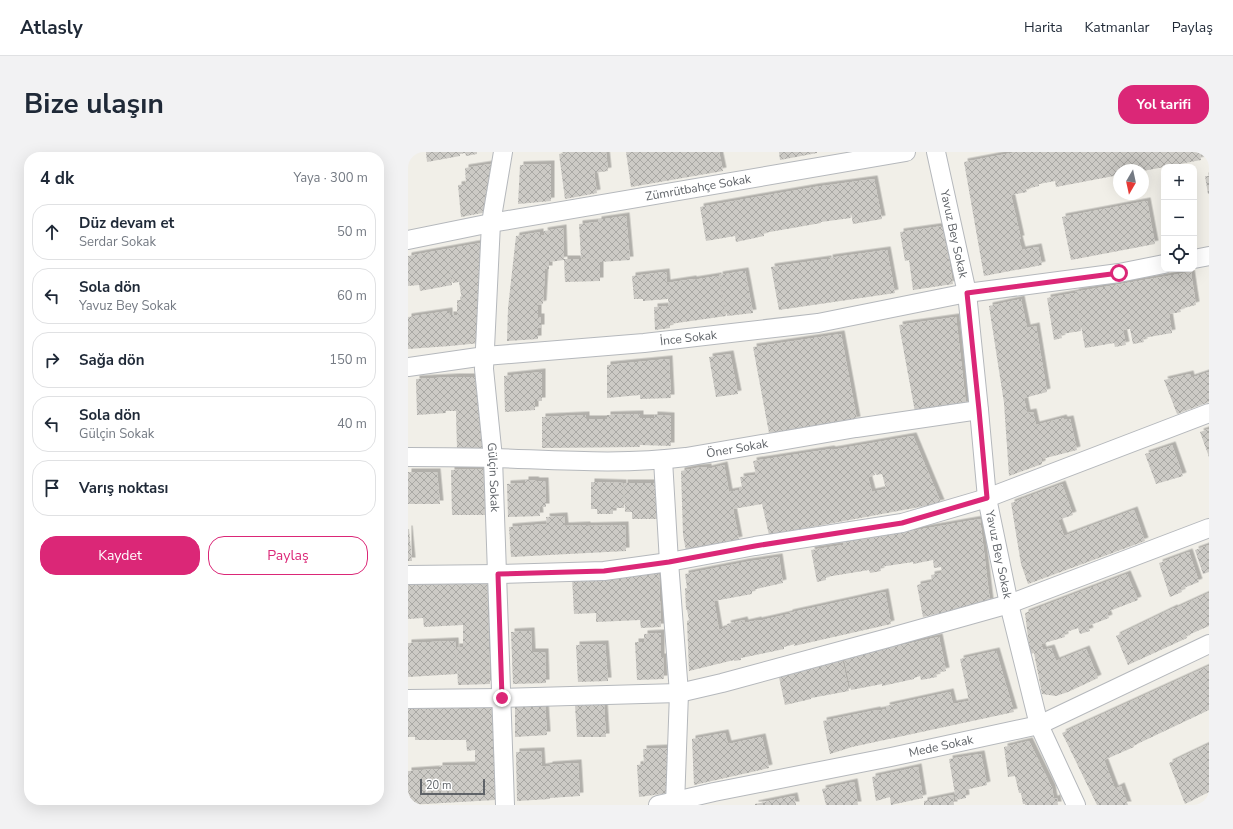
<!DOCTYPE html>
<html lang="tr">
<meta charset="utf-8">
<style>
body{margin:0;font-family:"Nunito Sans",sans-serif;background:#f2f2f3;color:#1f2937}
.controls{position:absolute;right:12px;top:12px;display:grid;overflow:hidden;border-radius:8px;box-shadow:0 4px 16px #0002}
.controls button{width:36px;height:36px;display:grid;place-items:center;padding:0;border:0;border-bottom:1px solid #e0e1e3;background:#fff;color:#1f2937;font:20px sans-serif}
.compass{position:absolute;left:705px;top:12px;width:36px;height:36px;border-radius:50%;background:#fff;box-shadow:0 4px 16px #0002;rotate:189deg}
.scale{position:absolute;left:12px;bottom:10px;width:65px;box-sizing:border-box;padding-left:4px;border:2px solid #5f6368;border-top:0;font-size:11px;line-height:14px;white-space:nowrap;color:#5f6368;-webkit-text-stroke:3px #fff;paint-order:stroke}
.stop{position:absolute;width:12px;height:12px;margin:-9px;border:3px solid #db2777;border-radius:50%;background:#fff}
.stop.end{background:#db2777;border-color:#fff;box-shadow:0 1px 4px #0008}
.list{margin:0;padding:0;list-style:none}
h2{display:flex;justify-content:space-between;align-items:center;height:52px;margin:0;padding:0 16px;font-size:17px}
h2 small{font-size:13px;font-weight:400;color:#747a83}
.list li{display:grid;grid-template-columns:26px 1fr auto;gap:12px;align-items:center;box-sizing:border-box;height:56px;margin:0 8px 8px;padding:0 8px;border:1px solid #e0e1e3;border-radius:16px}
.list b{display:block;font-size:15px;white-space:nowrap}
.list p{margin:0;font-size:13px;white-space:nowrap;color:#747a83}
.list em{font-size:13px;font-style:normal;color:#747a83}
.actions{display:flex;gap:8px;padding:12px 16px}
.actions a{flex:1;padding:9px 0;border:1px solid #db2777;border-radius:16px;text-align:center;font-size:14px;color:#db2777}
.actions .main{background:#db2777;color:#fff}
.icon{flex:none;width:22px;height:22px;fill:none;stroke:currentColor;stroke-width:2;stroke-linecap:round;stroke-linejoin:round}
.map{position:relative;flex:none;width:801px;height:653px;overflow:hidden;border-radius:16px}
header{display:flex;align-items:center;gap:24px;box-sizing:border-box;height:56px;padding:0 20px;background:#fff;border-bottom:1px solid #e0e1e3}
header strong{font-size:19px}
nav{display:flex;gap:22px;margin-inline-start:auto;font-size:14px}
.intro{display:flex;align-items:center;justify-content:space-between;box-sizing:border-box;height:96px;padding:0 24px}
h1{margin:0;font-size:28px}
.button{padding:10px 18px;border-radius:16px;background:#db2777;color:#fff;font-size:14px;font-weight:700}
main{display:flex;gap:24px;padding:0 24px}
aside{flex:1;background:#fff;border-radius:16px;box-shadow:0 4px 16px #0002}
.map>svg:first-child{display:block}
</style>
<header>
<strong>Atlasly</strong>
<nav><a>Harita</a><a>Katmanlar</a><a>Paylaş</a></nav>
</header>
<div class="intro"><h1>Bize ulaşın</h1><a class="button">Yol tarifi</a></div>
<main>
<aside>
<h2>4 dk<small>Yaya · 300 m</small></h2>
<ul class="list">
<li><svg class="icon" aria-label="ahead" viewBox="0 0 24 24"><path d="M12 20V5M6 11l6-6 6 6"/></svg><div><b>Düz devam et</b><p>Serdar Sokak</p></div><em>50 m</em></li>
<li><svg class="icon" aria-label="left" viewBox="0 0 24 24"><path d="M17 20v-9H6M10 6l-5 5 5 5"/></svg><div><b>Sola dön</b><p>Yavuz Bey Sokak</p></div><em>60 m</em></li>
<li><svg class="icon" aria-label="right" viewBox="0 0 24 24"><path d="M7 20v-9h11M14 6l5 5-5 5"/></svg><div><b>Sağa dön</b></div><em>150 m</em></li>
<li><svg class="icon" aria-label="left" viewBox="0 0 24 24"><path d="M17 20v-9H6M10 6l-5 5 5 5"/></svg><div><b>Sola dön</b><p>Gülçin Sokak</p></div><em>40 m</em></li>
<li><svg class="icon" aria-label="arrive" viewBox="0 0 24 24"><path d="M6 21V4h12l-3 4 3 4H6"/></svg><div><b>Varış noktası</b></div></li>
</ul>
<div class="actions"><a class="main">Kaydet</a><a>Paylaş</a></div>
</aside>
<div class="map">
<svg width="801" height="653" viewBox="0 0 801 653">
<defs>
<pattern id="building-cross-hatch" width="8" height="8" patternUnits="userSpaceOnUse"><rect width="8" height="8" fill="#cccac5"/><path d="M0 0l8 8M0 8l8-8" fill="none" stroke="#a9a8a4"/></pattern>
<filter id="shadow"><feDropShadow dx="3.5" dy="-3.5" stdDeviation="0" flood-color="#0004"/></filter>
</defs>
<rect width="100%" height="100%" fill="#f1efe8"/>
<g fill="url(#building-cross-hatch)" fill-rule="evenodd" filter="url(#shadow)">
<polygon points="18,0 57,0 57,1 52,2 52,4 19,10"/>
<polygon points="57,0 69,0 69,2 58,4"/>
<polygon points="162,0 198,0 200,19 186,21 189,41 157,47 151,2"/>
<polygon points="218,0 311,0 315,19 223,35"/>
<polygon points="371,0 409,0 409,1 372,8"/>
<polygon points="609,0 792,0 793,8 735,19 711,18 711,23 648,35 647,29 631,32 631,34 618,37 619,40 603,43 613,87 611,87 614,98 630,95 634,113 576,124 556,10"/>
<polygon points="89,11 85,59 53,65 50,33 58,32 57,16"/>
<polygon points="143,12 143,49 110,52 112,13"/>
<polygon points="797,24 801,24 801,42 800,42"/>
<polygon points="466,27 474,67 445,72 440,45 443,66 413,70 413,71 356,81 356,84 328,90 327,84 298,89 292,55 407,35"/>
<polygon points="739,49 747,92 663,108 654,65"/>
<polygon points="218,64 222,108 192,110 192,129 157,130 156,108 141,110 141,117 137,117 135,152 130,153 130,165 133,165 133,176 130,176 130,187 99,189 100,156 108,84 132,80 132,83 137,83 136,79 155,76 156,107 192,107 173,106 171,72 190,70 190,68"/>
<polygon points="535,74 537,86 536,86 537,91 538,91 545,132 505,138 501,108 497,109 492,80"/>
<polygon points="78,90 72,191 42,194 42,163 49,163 49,148 54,148 51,130 45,131 39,102 44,133 12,139 11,133 0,134 0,104"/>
<polygon points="479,98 487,141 371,158 363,115 420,107 425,131 421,106"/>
<polygon points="337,119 345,161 319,164 311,123"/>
<polygon points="258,120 259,131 285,127 285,128 310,124 318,164 262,172 262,176 247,178 246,155 261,154 260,147 235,149 235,147 226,147 224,124"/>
<polygon points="783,120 788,153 772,157 773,160 761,162 764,181 735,186 736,190 725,192 722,177 715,178 718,193 707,195 706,191 677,196 667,140"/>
<polygon points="667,141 673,179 653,182 654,186 646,188 639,146"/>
<polygon points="613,147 619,176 628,174 639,240 616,246 619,261 625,260 628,273 655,266 656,268 662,267 669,298 634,307 634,312 601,324 596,251 581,154"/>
<polygon points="41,159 42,194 0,197 0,165"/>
<polygon points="548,165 558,253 507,260 491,173"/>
<polygon points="433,182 449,268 361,281 345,195"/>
<polygon points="322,202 330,242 308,245 301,205"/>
<polygon points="261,207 263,246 232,247 232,243 199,246 199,213"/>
<polygon points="134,220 134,249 127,249 127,258 97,260 96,224"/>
<polygon points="801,220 801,250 769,262 756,228 782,222 783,226"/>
<polygon points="48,225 73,225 75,297 49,297 48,259 38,259 38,261 9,263 8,227"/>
<polygon points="232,262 232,266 246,266 246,263 263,264 263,294 232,293 232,295 134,296 134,265 178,263 178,267 199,267 199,263"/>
<polygon points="801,277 801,305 792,280"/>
<path d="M505,284L533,351L361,383L354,352L325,357L331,388L278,399L275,383L273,319L288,316L300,315V317L316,313L321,340L332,338L331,335H334L332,325L348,323L345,309L423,297L424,298ZM464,312L468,323L474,322L478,337L464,340L460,325L467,323Z"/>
<polygon points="764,293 775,324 748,332 737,302"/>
<polygon points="75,317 77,363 44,363 43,318"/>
<polygon points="0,320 29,320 32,352 0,352"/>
<polygon points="117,328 128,328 127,329 137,329 138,355 131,355 132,364 100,365 99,332 117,331"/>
<polygon points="183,330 215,331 216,356 205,356 205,362 189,362 189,357 183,357"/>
<polygon points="216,331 247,331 249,367 224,367 224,360 217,360"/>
<polygon points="654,332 665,363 650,368 656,384 726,358 737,389 620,432 613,412 603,351"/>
<polygon points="156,364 157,374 179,373 179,374 217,373 218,399 103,405 101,375 139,372 138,365"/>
<polygon points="572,367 582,450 515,465 509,433 524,430 523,423 534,421 533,415 526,416 525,408 505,412 505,410 472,415 473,419 462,421 461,418 418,425 418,428 409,430 403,398 435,393 435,391"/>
<polygon points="0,377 1,377 4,409 0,409"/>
<polygon points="801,393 801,420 795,422 787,398"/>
<polygon points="781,400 791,430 773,437 774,440 762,445 751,411"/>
<polygon points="371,405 375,431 344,438 344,442 306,449 311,478 320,475 319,472 336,468 337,471 350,468 350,469 381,462 381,461 477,440 483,472 386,494 387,492 376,495 376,497 333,506 333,508 326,509 326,508 281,519 279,469 281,468 279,458 278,457 277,436 279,436 277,422 338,410"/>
<polygon points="251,422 253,475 233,476 232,468 188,470 188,461 166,462 164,426"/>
<polygon points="719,422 730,448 699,460 701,466 680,474 682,479 672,482 670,476 656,481 657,485 633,492 635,498 643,496 648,509 678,497 690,526 660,540 648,544 634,542 626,501 622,502 617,461"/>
<polygon points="79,430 82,532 50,533 48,495 55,495 55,473 16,475 15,466 0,467 0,433"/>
<polygon points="801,441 801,474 778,484 779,486 720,513 708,484 766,456 766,457"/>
<polygon points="123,479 124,500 137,500 138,531 105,532 103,480"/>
<polygon points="253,481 253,505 255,505 256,527 229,528 227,490 236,490 236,482"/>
<polygon points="531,485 538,519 528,521 529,525 513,528 512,524 506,526 506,527 474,534 474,532 443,538 436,506 467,498 467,499"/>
<polygon points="47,489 49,522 0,525 0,491"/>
<polygon points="197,492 200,529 170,530 168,493"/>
<polygon points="588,499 606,560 444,595 422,602 415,569 469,558 469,559 479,557 478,554 542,540 545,552 561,549 552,507"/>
<polygon points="434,507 441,539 403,546 403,547 377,553 370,521"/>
<polygon points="801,514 801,558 725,594 726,595 696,608 707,637 713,634 720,653 689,653 654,581"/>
<polygon points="137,551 139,583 107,585 107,552"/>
<polygon points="196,552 198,585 169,585 167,553"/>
<polygon points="0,555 17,555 18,569 18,556 51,556 51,557 59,557 59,555 83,555 86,597 87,597 87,648 0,653 0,619 31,617 31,614 67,613 67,598 59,599 58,588 7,588 7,585 0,585"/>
<polygon points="317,581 320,592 354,585 361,616 286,633 284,587"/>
<polygon points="621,589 644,636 646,647 649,646 650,653 617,653 617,652 615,652 613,641 611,641 607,624 600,625 596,595"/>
<polygon points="801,592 801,640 777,652 761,611"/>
<polygon points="259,596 261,641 231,645 229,613 236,612 235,597"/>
<polygon points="133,599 134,615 141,614 141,613 170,611 172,644 142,646 142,647 109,649 108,600"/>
<polygon points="573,602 579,633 557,638 558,646 548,648 541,607"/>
<polygon points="510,615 515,646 483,653 482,645 468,649 464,625"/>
<polygon points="446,630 450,653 418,653 414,637"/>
<polygon points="545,643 546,653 516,653 516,649"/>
<polygon points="386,644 388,653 347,653 347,652"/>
</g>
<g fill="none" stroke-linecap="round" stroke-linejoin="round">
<g stroke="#b5b8bc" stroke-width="20">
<g id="street">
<path id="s1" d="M95,0L83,71L76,217L85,306L97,653"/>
<path id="s2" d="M528,0L559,141L571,258L579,346L601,452L631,573L668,653"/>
<path id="s3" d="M0,88L83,71L498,0"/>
<polyline points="786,107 801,104"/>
<path id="s4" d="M0,215L77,204L236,191L410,171L559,141L711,121L756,112"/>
<path id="s5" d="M0,305C29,305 57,305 86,306C150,308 214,313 278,305L448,276L571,258"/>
<polyline points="255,308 261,410 271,541 267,653"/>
<polyline points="0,423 90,422 196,419 261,410 347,394 494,371 579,346 801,261"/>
<polyline points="0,547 94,546 271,541 314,531 480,486 601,452 801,376"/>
<path id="s6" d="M250,653L306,640L483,605L631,573L801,492"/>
</g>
</g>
<use href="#street" stroke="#fff" stroke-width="18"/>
</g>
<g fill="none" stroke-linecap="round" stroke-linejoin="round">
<polyline stroke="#db2777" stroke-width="5" points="94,546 90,422 196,419 261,410 347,394 494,371 579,346 571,258 559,141 711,121"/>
</g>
<g text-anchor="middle" stroke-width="4" stroke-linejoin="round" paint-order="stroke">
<g font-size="12" fill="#5f6368" stroke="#fff">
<text dy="4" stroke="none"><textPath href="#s3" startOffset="295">Zümrütbahçe Sokak</textPath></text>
<text dy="4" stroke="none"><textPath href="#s2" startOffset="84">Yavuz Bey Sokak</textPath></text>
<text dy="4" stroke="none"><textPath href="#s4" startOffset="282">İnce Sokak</textPath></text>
<text dy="4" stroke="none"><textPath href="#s5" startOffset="330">Öner Sokak</textPath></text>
<text dy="4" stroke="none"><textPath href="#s1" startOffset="327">Gülçin Sokak</textPath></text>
<text dy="4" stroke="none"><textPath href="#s2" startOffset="408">Yavuz Bey Sokak</textPath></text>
<text dy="4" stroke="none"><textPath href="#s6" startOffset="289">Mede Sokak</textPath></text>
</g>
</g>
</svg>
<div class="controls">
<button>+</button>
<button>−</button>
<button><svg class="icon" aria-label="locate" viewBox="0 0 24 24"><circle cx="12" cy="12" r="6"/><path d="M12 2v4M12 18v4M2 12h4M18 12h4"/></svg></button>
</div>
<svg class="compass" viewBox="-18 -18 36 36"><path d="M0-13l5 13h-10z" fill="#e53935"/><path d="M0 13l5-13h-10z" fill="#747a83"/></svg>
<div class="scale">20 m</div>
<div class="stop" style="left:711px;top:121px"></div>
<div class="stop end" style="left:94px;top:546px"></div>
</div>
</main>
